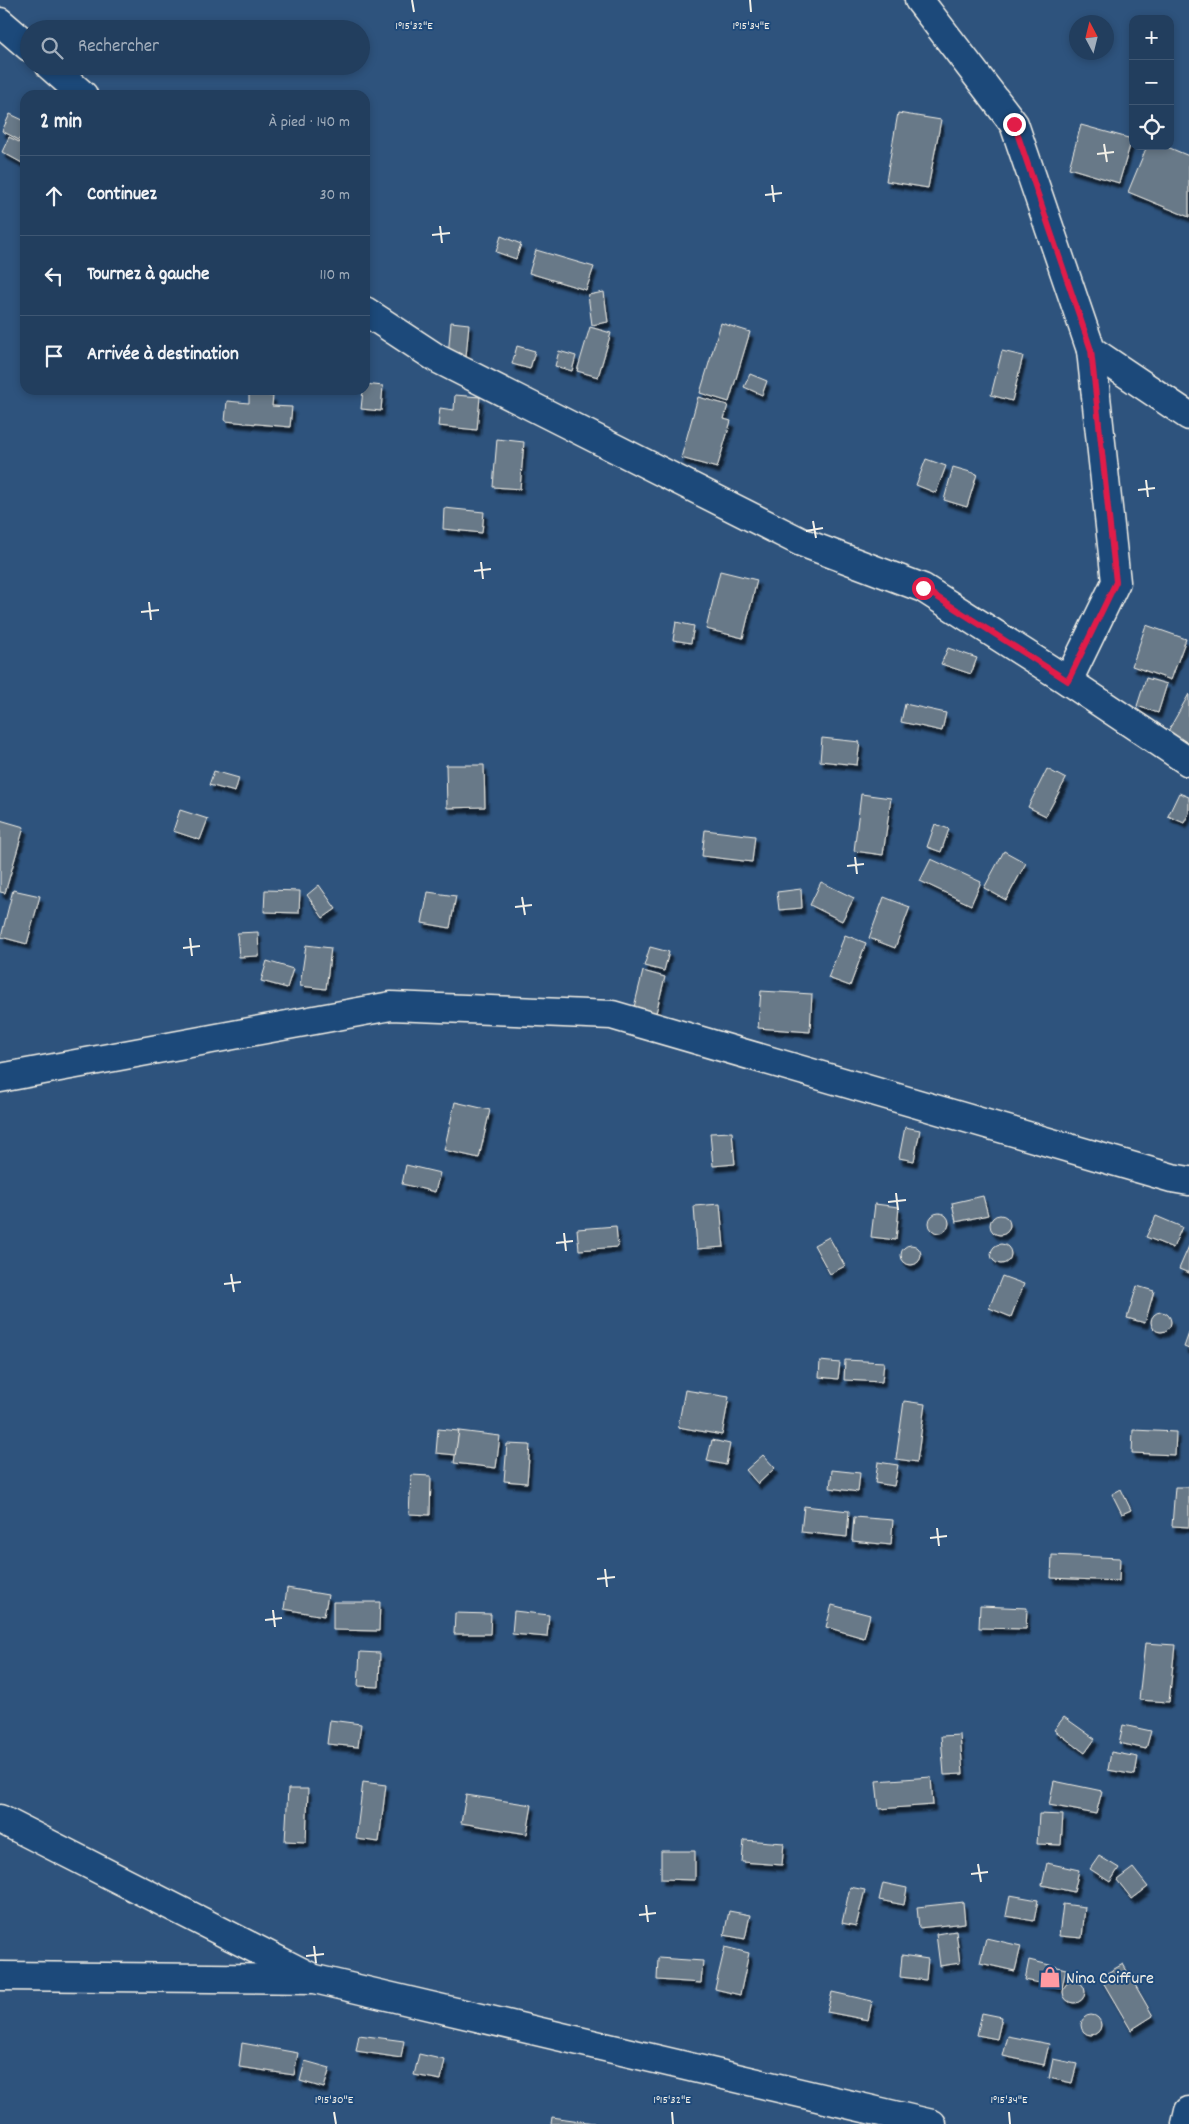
<!DOCTYPE html>
<html lang="fr">
<meta charset="utf-8">
<style>
body{margin:0;font-family:Dekko,sans-serif;background:#2e4967;color:#f1f3f6}
.controls{position:absolute;right:15px;top:15px;display:grid;overflow:hidden;border-radius:10px;box-shadow:0 2px 8px #0003}
.controls button{width:45px;height:45px;display:grid;place-items:center;padding:0;border:0;border-bottom:1px solid #3f5773;background:#223e5e;color:#f1f3f6;font:25px sans-serif}
.compass{position:absolute;left:1069px;top:15px;width:45px;height:45px;border-radius:50%;background:#223e5e;box-shadow:0 2px 8px #0003;rotate:353deg}
.stop{position:absolute;width:15px;height:15px;margin:-11px;border:4px solid #e11d48;border-radius:50%;background:#fff}
.stop.end{background:#e11d48;border-color:#fff;box-shadow:0 1px 5px #0008}
.list{margin:0;padding:0;list-style:none}
h2{display:flex;justify-content:space-between;align-items:center;height:65px;margin:0;padding:0 20px;font-size:21px}
h2 small{font-size:16px;font-weight:400;color:#a2aebc}
.list li{display:grid;grid-template-columns:32px 1fr auto;gap:15px;align-items:center;box-sizing:border-box;height:80px;padding:0 20px;border-top:1px solid #3f5773}
.list b{display:block;font-size:19px;white-space:nowrap}
.list em{font-size:16px;font-style:normal;color:#a2aebc}
.icon{flex:none;width:28px;height:28px;fill:none;stroke:currentColor;stroke-width:2;stroke-linecap:round;stroke-linejoin:round}
.map{position:relative;flex:none;width:1189px;height:2124px;overflow:hidden}
.search{position:absolute;background:#223e5e;box-shadow:0 2px 8px #0003;left:20px;top:20px;width:350px;height:55px;display:flex;align-items:center;gap:12px;box-sizing:border-box;padding:0 18px;border-radius:28px;color:#a2aebc;font-size:19px}
.panel{position:absolute;background:#223e5e;box-shadow:0 2px 8px #0003;left:20px;top:90px;width:350px;height:305px;border-radius:15px}
.map>svg:first-child{display:block}
</style>
<div class="map">
<svg width="1189" height="2124" viewBox="0 0 1189 2124">
<defs>
<filter id="shadow"><feDropShadow dx="3" dy="5.5" stdDeviation="1" flood-color="#0009"/></filter>
</defs>
<rect width="100%" height="100%" fill="#2e537d"/>
<filter id="ink" filterUnits="userSpaceOnUse"><feTurbulence type="fractalNoise" baseFrequency=".02" numOctaves="2"/><feDisplacementMap in="SourceGraphic" scale="10" xChannelSelector="R" yChannelSelector="G"/><feConvolveMatrix kernelMatrix="1 2 1 2 8 2 1 2 1" color-interpolation-filters="sRGB"/></filter>
<g filter="url(#ink)">
<g fill="#687988" stroke="#f4f1e8" filter="url(#shadow)">
<polygon points="898,113 941,120 928,188 886,181"/>
<polygon points="10,114 25,121 25,128 19,140 2,131"/>
<polygon points="1081,125 1132,139 1119,183 1069,168"/>
<polygon points="9,137 25,145 25,157 22,163 2,152"/>
<polygon points="1147,146 1165,146 1189,156 1189,217 1128,192"/>
<polygon points="501,236 521,244 516,259 496,252"/>
<polygon points="536,250 594,267 586,290 529,273"/>
<polygon points="604,292 608,322 592,325 588,295"/>
<polygon points="451,322 469,324 466,357 448,356"/>
<polygon points="721,323 750,332 729,402 700,393"/>
<polygon points="590,327 611,333 598,377 577,371"/>
<polygon points="517,346 535,351 530,369 512,364"/>
<polygon points="559,351 576,356 572,371 555,366"/>
<polygon points="1002,351 1023,356 1012,401 991,395"/>
<polygon points="750,374 767,381 762,395 744,387"/>
<polygon points="365,384 383,386 381,411 361,409 363,390 365,390"/>
<polygon points="249,394 273,396 272,406 292,407 290,427 225,421 227,401 249,403"/>
<polygon points="455,395 480,397 477,430 438,426 440,408 454,410"/>
<polygon points="698,397 728,405 724,419 731,421 717,468 681,458"/>
<polygon points="497,439 524,442 520,489 493,487"/>
<polygon points="926,459 946,466 936,493 916,485"/>
<polygon points="953,467 977,474 967,507 944,500"/>
<polygon points="444,508 484,512 482,533 443,529"/>
<polygon points="720,571 757,580 743,638 706,629"/>
<polygon points="676,622 694,626 691,643 673,640"/>
<polygon points="1146,625 1186,639 1171,680 1132,666"/>
<polygon points="948,648 977,658 971,674 941,664"/>
<polygon points="1146,678 1167,684 1158,713 1137,706"/>
<polygon points="1189,694 1189,744 1167,733"/>
<polygon points="905,704 946,713 942,731 901,722"/>
<polygon points="822,738 860,742 857,765 820,761"/>
<polygon points="446,765 484,765 485,807 447,808"/>
<polygon points="1047,769 1066,779 1046,816 1028,807"/>
<polygon points="214,771 239,778 235,792 209,785"/>
<polygon points="1179,793 1189,797 1189,813 1184,823 1168,816"/>
<polygon points="861,794 891,798 883,855 854,851"/>
<polygon points="180,810 208,819 200,840 173,831"/>
<polygon points="0,820 24,827 5,893 0,892"/>
<polygon points="935,824 949,829 941,852 927,847"/>
<polygon points="705,830 755,836 752,862 702,856"/>
<polygon points="1004,851 1026,863 1006,900 984,888"/>
<polygon points="931,859 981,882 971,905 920,881"/>
<polygon points="821,882 854,898 842,921 810,905"/>
<polygon points="319,885 336,909 323,918 307,895"/>
<polygon points="801,889 802,908 779,910 777,892"/>
<polygon points="13,890 40,896 27,944 1,937"/>
<polygon points="265,890 300,891 299,913 264,912"/>
<polygon points="428,892 456,896 450,928 422,923"/>
<polygon points="884,897 910,907 895,948 869,938"/>
<polygon points="258,932 259,956 239,957 237,933"/>
<polygon points="845,935 866,943 850,986 828,978"/>
<polygon points="306,945 331,948 326,989 300,986"/>
<polygon points="650,947 669,952 664,971 644,966"/>
<polygon points="267,961 293,969 287,988 261,981"/>
<polygon points="643,971 665,977 656,1013 634,1007"/>
<polygon points="761,991 812,994 810,1032 758,1028"/>
<polygon points="455,1102 490,1110 479,1158 444,1150"/>
<polygon points="905,1127 920,1130 914,1161 899,1158"/>
<polygon points="732,1132 735,1164 713,1166 710,1133"/>
<polygon points="406,1165 440,1173 435,1192 402,1184"/>
<polygon points="983,1196 988,1215 956,1222 952,1203"/>
<polygon points="720,1204 724,1247 697,1249 694,1206"/>
<polygon points="875,1204 899,1207 896,1240 871,1237"/>
<circle cx="939" cy="1223" r="10"/>
<circle cx="1000" cy="1225" r="10"/>
<polygon points="1156,1216 1182,1227 1173,1248 1146,1237"/>
<polygon points="616,1226 618,1247 579,1250 577,1229"/>
<polygon points="829,1237 845,1266 830,1274 814,1245"/>
<circle cx="1001" cy="1254" r="10"/>
<circle cx="911" cy="1255" r="10"/>
<polygon points="1189,1246 1189,1273 1179,1269"/>
<polygon points="1002,1276 1024,1284 1011,1317 989,1308"/>
<polygon points="1137,1286 1154,1291 1145,1323 1127,1318"/>
<circle cx="1161" cy="1322" r="10"/>
<polygon points="1189,1333 1189,1349 1184,1347"/>
<polygon points="845,1360 884,1362 882,1382 844,1380"/>
<polygon points="820,1361 840,1363 838,1379 819,1377"/>
<polygon points="685,1390 729,1397 722,1435 678,1427"/>
<polygon points="904,1401 925,1404 917,1462 896,1459"/>
<polygon points="438,1429 459,1431 456,1455 436,1453"/>
<polygon points="1133,1430 1176,1432 1175,1455 1132,1453"/>
<polygon points="459,1431 500,1436 496,1468 454,1463"/>
<polygon points="712,1440 730,1444 726,1465 707,1461"/>
<polygon points="507,1444 530,1445 527,1483 504,1481"/>
<polygon points="763,1455 775,1468 758,1484 746,1470"/>
<polygon points="878,1462 898,1465 894,1486 875,1483"/>
<polygon points="832,1470 860,1473 858,1492 830,1488"/>
<polygon points="411,1475 431,1476 430,1515 409,1514"/>
<polygon points="1175,1487 1189,1487 1189,1527 1172,1526"/>
<polygon points="1121,1489 1131,1510 1122,1514 1112,1494"/>
<polygon points="804,1506 849,1511 847,1537 801,1532"/>
<polygon points="854,1517 893,1520 891,1545 852,1541"/>
<polygon points="1052,1555 1120,1558 1119,1581 1051,1578"/>
<polygon points="287,1588 328,1595 324,1616 284,1609"/>
<polygon points="333,1602 380,1602 379,1631 333,1630"/>
<polygon points="832,1605 870,1615 864,1638 826,1627"/>
<polygon points="980,1606 1027,1608 1026,1629 979,1628"/>
<polygon points="514,1611 549,1615 547,1637 512,1634"/>
<polygon points="455,1613 491,1614 490,1634 454,1634"/>
<polygon points="1145,1643 1175,1645 1169,1702 1139,1700"/>
<polygon points="360,1652 380,1653 379,1687 358,1686"/>
<polygon points="1064,1717 1095,1739 1085,1753 1054,1730"/>
<polygon points="330,1720 361,1724 358,1747 327,1744"/>
<polygon points="1123,1725 1151,1731 1146,1749 1119,1743"/>
<polygon points="960,1735 963,1774 944,1775 941,1736"/>
<polygon points="1111,1752 1138,1757 1135,1775 1108,1770"/>
<polygon points="931,1777 933,1805 879,1809 876,1781"/>
<polygon points="1054,1781 1102,1791 1096,1814 1049,1805"/>
<polygon points="363,1782 386,1785 379,1842 356,1839"/>
<polygon points="288,1789 308,1789 306,1842 285,1841"/>
<polygon points="466,1795 532,1805 527,1834 461,1823"/>
<polygon points="1039,1814 1063,1815 1061,1845 1037,1844"/>
<polygon points="744,1840 784,1843 782,1865 742,1862"/>
<polygon points="661,1851 695,1851 695,1880 661,1879"/>
<polygon points="1099,1856 1119,1868 1110,1882 1090,1869"/>
<polygon points="1047,1863 1079,1870 1074,1892 1042,1885"/>
<polygon points="1133,1868 1148,1887 1132,1899 1117,1880"/>
<polygon points="883,1883 907,1888 904,1905 879,1900"/>
<polygon points="850,1887 865,1890 856,1926 842,1923"/>
<polygon points="1010,1895 1038,1900 1034,1921 1006,1916"/>
<polygon points="963,1902 965,1923 919,1928 917,1907"/>
<polygon points="1063,1904 1085,1907 1082,1938 1059,1936"/>
<polygon points="729,1911 750,1915 745,1939 724,1935"/>
<polygon points="956,1931 960,1963 940,1966 936,1934"/>
<polygon points="986,1938 1021,1946 1015,1971 980,1963"/>
<polygon points="725,1947 749,1953 740,1995 715,1989"/>
<polygon points="902,1955 928,1959 926,1980 900,1977"/>
<polygon points="658,1958 703,1961 701,1983 657,1980"/>
<polygon points="1029,1960 1066,1969 1062,1988 1025,1980"/>
<polygon points="1123,1964 1153,2016 1131,2030 1100,1977"/>
<circle cx="1074" cy="1992" r="11"/>
<polygon points="832,1992 872,2001 868,2020 827,2012"/>
<polygon points="982,2013 1002,2017 997,2039 977,2035"/>
<circle cx="1091" cy="2025" r="10"/>
<polygon points="359,2035 404,2041 401,2058 356,2051"/>
<polygon points="1008,2036 1049,2044 1044,2065 1003,2056"/>
<polygon points="242,2043 298,2053 294,2075 239,2067"/>
<polygon points="419,2054 445,2060 441,2080 414,2075"/>
<polygon points="1053,2059 1077,2064 1072,2083 1049,2078"/>
<polygon points="305,2061 330,2068 324,2088 300,2081"/>
<polygon points="552,2117 594,2123 551,2124"/>
</g>
<g fill="none" stroke-linecap="round" stroke-linejoin="round">
<g stroke="#f4f1e8" stroke-width="31">
<g id="street">
<polyline points="919,0 1014,124 1091,350 1189,416"/>
<polyline points="0,22 29,47"/>
<polyline points="50,66 83,95"/>
<polyline points="365,311 438,359 801,542 923,588 1068,681 1189,762"/>
<polyline points="1068,681 1116,582 1091,350"/>
<polyline points="0,1078 391,1006 612,1015 1172,1178 1189,1181"/>
<polyline points="0,1819 309,1976"/>
<polyline points="0,1976 315,1979 932,2124"/>
<polyline points="1186,2124 1189,2111"/>
</g>
</g>
<use href="#street" stroke="#1f4a7a" stroke-width="28"/>
</g>
</g>
<g fill="none" stroke-linecap="round" stroke-linejoin="round" filter="url(#ink)">
<polyline stroke="#e11d48" stroke-width="6" points="923,588 1068,681 1116,582 1091,350 1014,124"/>
</g>
<path fill="none" stroke="#f4f1e8" stroke-width="2" d="M412,0L414,12M750,0L751,12M1104,144L1107,162M1097,154L1114,152M772,185L774,202M765,195L782,193M440,226L442,243M432,235L450,233M1146,480L1148,497M1138,490L1155,488M813,521L816,538M806,531L823,528M481,562L483,579M474,571L491,569M149,602L151,620M141,612L159,610M855,857L857,874M847,866L864,864M522,897L525,915M515,907L532,905M190,938L192,956M183,948L200,946M896,1193L898,1210M888,1202L906,1200M564,1233L566,1251M556,1243L573,1241M231,1274L234,1292M224,1284L241,1282M937,1528L939,1546M930,1538L947,1536M605,1569L607,1587M597,1579L615,1577M273,1610L275,1627M265,1620L282,1618M978,1864L981,1882M971,1874L988,1872M646,1905L648,1922M639,1915L656,1913M314,1946L316,1963M306,1956L324,1954M334,2112L336,2124M672,2112L673,2124M1009,2112L1010,2124"/>
<defs>
<g id="shop-bare" transform="scale(1.725)"><path d="M-5-2.5h2.3a2.7 3.5 0 0 1 5.4 0H5L5.5 6h-11ZM-1.5-2.5h3a1.5 2.3 0 0 0-3 0Z" fill="#ff9aa2" stroke="#1f4a7a" stroke-width="2.5" paint-order="stroke"/></g>
</defs>
<g fill-rule="evenodd">
<use href="#shop-bare" x="1050" y="1977"/>
</g>
<g text-anchor="middle" stroke-width="4" stroke-linejoin="round" paint-order="stroke">
<g font-size="18" fill="#f4f1e8" stroke="#1f4a7a" text-anchor="start">
<text x="1066" y="1983">Nina Coiffure</text>
</g>
</g>
<g font-size="12" text-anchor="middle" fill="#f4f1e8" stroke="#1f4a7a" stroke-width="4" stroke-linejoin="round" paint-order="stroke">
<text x="414" y="29">1°15'32"E</text>
<text x="751" y="29">1°15'34"E</text>
<text x="334" y="2103">1°15'30"E</text>
<text x="672" y="2103">1°15'32"E</text>
<text x="1009" y="2103">1°15'34"E</text>
</g>
</svg>
<div class="controls">
<button>+</button>
<button>−</button>
<button><svg class="icon" aria-label="locate" viewBox="0 0 24 24"><circle cx="12" cy="12" r="6"/><path d="M12 2v4M12 18v4M2 12h4M18 12h4"/></svg></button>
</div>
<svg class="compass" viewBox="-18 -18 36 36"><path d="M0-13l5 13h-10z" fill="#e53935"/><path d="M0 13l5-13h-10z" fill="#a2aebc"/></svg>
<div class="stop" style="left:923px;top:588px"></div>
<div class="stop end" style="left:1014px;top:124px"></div>
<div class="search"><svg class="icon" aria-label="search" viewBox="0 0 24 24"><circle cx="10" cy="10" r="6"/><path d="M15 15l6 6"/></svg>Rechercher</div>
<section class="panel">
<h2>2 min<small>À pied · 140 m</small></h2>
<ul class="list">
<li><svg class="icon" aria-label="ahead" viewBox="0 0 24 24"><path d="M12 20V5M6 11l6-6 6 6"/></svg><div><b>Continuez</b></div><em>30 m</em></li>
<li><svg class="icon" aria-label="left" viewBox="0 0 24 24"><path d="M17 20v-9H6M10 6l-5 5 5 5"/></svg><div><b>Tournez à gauche</b></div><em>110 m</em></li>
<li><svg class="icon" aria-label="arrive" viewBox="0 0 24 24"><path d="M6 21V4h12l-3 4 3 4H6"/></svg><div><b>Arrivée à destination</b></div></li>
</ul>
</section>
</div>
